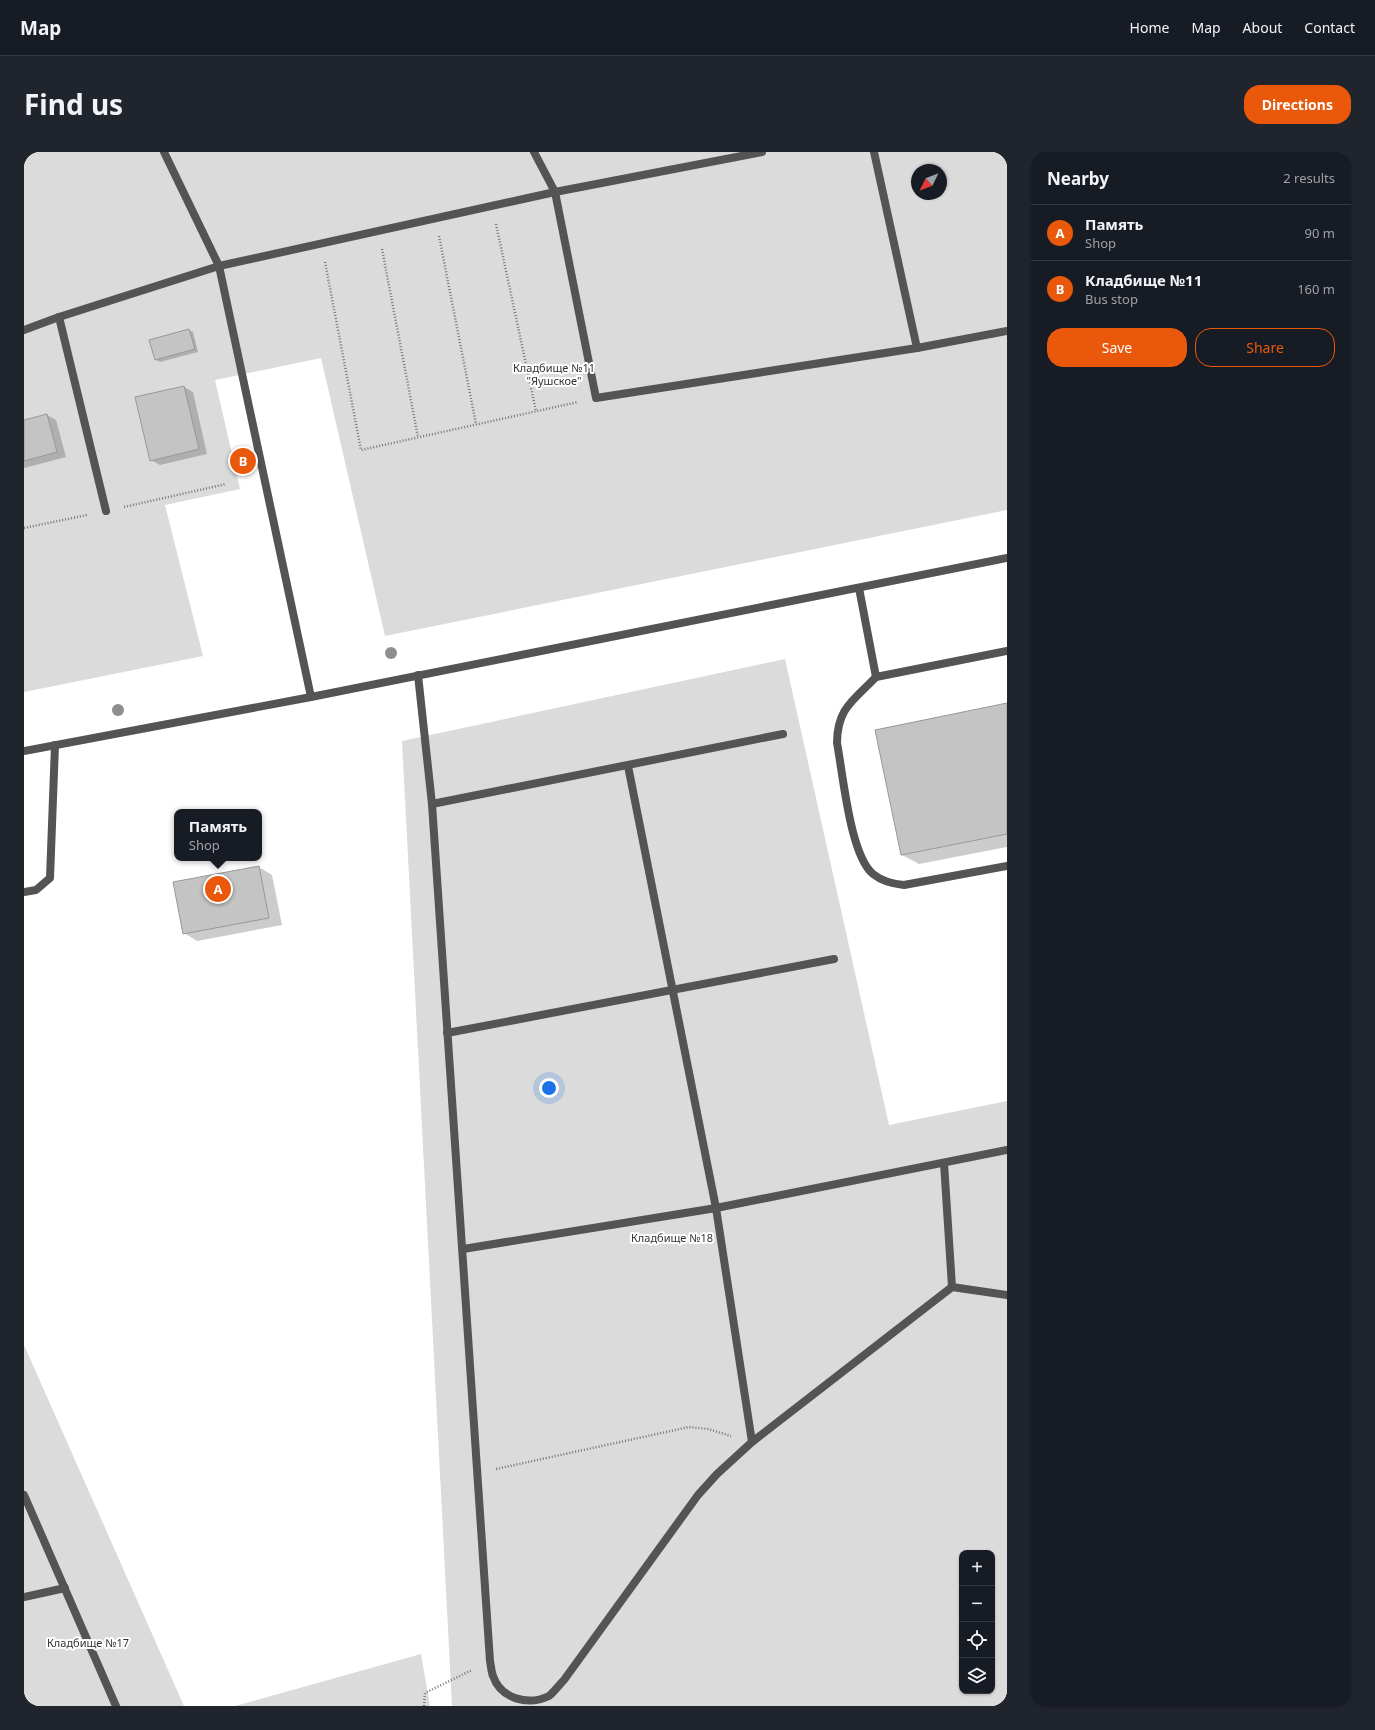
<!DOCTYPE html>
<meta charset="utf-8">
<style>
body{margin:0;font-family:"Noto Sans",sans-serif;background:#20242c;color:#f1f3f6}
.controls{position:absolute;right:12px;bottom:12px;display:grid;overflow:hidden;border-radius:8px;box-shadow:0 1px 3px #0004}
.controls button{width:36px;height:36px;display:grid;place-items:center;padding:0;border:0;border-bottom:1px solid #363941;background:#171b24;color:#f1f3f6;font:20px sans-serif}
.compass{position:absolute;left:887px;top:12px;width:36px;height:36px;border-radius:50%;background:#171b24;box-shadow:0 1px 3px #0004;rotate:227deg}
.you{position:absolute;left:525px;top:936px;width:14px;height:14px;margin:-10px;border:3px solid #fff;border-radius:50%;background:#1a73e8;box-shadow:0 0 0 6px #1a73e833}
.badge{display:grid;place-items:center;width:26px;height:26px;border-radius:50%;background:#ea580c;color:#fff;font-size:13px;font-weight:700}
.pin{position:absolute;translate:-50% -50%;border:2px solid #fff;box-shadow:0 1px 4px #0006}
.popup{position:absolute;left:150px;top:657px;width:88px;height:52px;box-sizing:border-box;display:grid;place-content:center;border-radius:8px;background:#171b24;filter:drop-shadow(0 1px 3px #0005);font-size:13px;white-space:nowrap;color:#9ea1a6}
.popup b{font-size:15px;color:#f1f3f6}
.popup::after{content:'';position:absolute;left:50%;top:100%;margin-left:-8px;border:8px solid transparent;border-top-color:#171b24}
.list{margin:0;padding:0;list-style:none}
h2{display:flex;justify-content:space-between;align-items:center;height:52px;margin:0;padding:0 16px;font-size:17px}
h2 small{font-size:13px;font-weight:400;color:#9ea1a6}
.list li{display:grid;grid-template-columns:26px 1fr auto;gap:12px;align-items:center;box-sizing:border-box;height:56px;padding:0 16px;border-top:1px solid #363941}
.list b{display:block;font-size:15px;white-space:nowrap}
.list p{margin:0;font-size:13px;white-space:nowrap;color:#9ea1a6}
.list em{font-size:13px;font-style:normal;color:#9ea1a6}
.actions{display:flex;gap:8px;padding:12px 16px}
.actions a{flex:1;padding:9px 0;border:1px solid #ea580c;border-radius:16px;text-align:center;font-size:14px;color:#ea580c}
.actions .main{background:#ea580c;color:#fff}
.icon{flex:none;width:22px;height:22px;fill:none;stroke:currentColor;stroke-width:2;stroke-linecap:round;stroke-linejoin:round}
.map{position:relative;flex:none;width:983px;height:1554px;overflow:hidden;border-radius:16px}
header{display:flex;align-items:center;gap:24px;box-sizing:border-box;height:56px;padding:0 20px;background:#171b24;border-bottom:1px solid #363941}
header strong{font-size:19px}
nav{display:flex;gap:22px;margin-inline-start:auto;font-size:14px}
.intro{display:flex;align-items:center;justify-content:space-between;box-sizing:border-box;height:96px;padding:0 24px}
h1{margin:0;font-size:28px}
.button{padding:10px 18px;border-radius:16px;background:#ea580c;color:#fff;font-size:14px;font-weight:700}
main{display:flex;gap:24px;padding:0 24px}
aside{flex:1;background:#171b24;border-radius:16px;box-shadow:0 1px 3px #0004}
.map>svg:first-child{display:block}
</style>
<header>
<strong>Map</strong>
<nav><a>Home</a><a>Map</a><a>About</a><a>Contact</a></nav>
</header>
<div class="intro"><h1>Find us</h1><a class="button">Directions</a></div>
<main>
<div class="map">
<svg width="983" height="1554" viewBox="0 0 983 1554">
<rect width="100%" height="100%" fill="#fff"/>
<g fill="#dbdbdb" fill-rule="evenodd">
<path d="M0,0H983V358L361,484L297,206L191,228L216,337L141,353L179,504L0,540ZM893,18H917V42H893Z"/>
<path d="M761,507L865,973L983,949V1554H428L378,589ZM938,1401H968V1539H938Z"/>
<polygon points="0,1193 160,1554 0,1554"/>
<polygon points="397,1502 406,1554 211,1554"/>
</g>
<g fill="#0003">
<polygon points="165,178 169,180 174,200 136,210 132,208"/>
<polygon points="160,235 169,240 183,302 136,313 127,308"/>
<polygon points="23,263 32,268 42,305 0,316 0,269"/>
<polygon points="983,552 983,695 895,712 878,703"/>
<polygon points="235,715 248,723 258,773 173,789 160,781"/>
</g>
<g fill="#c4c4c4" stroke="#989898">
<polygon points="165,177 171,197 131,208 125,188"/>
<polygon points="160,234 175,297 126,309 111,245"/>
<polygon points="23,262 33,300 0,309 0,268"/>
<polygon points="983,551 983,682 877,703 851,578"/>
<polygon points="235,714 245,766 159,782 149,730"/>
</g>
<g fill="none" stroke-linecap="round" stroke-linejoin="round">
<g stroke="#767676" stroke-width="2.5" stroke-dasharray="1 2" stroke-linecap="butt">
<polyline points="472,72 512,259"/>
<polyline points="415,84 452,272"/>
<polyline points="358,97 394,285"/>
<polyline points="301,110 337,298 554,250"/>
<polyline points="100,355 202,332"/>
<polyline points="0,376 63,363"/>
<polyline points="472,1317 665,1275 684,1277 707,1284"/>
<polyline points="400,1554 401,1541 448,1518"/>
</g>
<g stroke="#545454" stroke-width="8">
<polyline points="140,0 195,114 287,545"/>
<polyline points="510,0 531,40 572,246 893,196"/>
<polyline points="850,0 893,196 983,179"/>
<polyline points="35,165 82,359"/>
<polyline points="0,178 35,165 195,114 531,40 738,0"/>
<polyline points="835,436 852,525 983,499"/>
<path d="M394,523L408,652L466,1509C467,1513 467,1519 469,1524C477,1547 504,1554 525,1544C530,1540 535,1533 540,1528L674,1343L693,1322L728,1290"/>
<path d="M852,525C830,548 813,556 813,591C819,622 826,703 849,722C859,730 869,732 880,733L983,714"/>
<polyline points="604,614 692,1056 728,1290 928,1135"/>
<polyline points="408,652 759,582"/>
<polyline points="0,740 12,738 26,726 31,593"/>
<polyline points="423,881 810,807"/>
<polyline points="920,1011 928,1135 983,1143"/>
<polyline points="439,1097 692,1056 983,998"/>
<polyline points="0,1343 92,1554"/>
<polyline points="0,1445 41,1436"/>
</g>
<polyline stroke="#545454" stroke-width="8" points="0,599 287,545 983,406"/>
</g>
<g fill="#8e8e8e">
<circle cx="367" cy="501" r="6"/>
<circle cx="94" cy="558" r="6"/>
</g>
<g text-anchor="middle" stroke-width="4" stroke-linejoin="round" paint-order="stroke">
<g font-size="11" fill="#323232" stroke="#fff">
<text x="530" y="220">Кладбище №11<tspan x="530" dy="13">"Яушское"</tspan></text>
<text x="648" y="1090">Кладбище №18</text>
<text x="64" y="1495">Кладбище №17</text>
</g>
</g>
</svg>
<div class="controls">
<button>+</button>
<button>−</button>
<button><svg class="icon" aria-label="locate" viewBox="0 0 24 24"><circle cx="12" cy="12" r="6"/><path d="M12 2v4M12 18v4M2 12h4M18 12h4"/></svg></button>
<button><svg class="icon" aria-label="layers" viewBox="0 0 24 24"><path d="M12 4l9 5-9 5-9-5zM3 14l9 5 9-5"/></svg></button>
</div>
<svg class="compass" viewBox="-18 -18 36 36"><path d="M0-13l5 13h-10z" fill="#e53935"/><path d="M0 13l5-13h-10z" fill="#9ea1a6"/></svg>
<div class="you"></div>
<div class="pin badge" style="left:194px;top:737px">A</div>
<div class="popup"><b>Память</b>Shop</div>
<div class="pin badge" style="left:219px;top:309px">B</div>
</div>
<aside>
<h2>Nearby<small>2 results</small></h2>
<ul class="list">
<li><span class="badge">A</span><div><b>Память</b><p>Shop</p></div><em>90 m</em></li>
<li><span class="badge">B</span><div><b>Кладбище №11</b><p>Bus stop</p></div><em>160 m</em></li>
</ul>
<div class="actions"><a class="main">Save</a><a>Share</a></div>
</aside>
</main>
